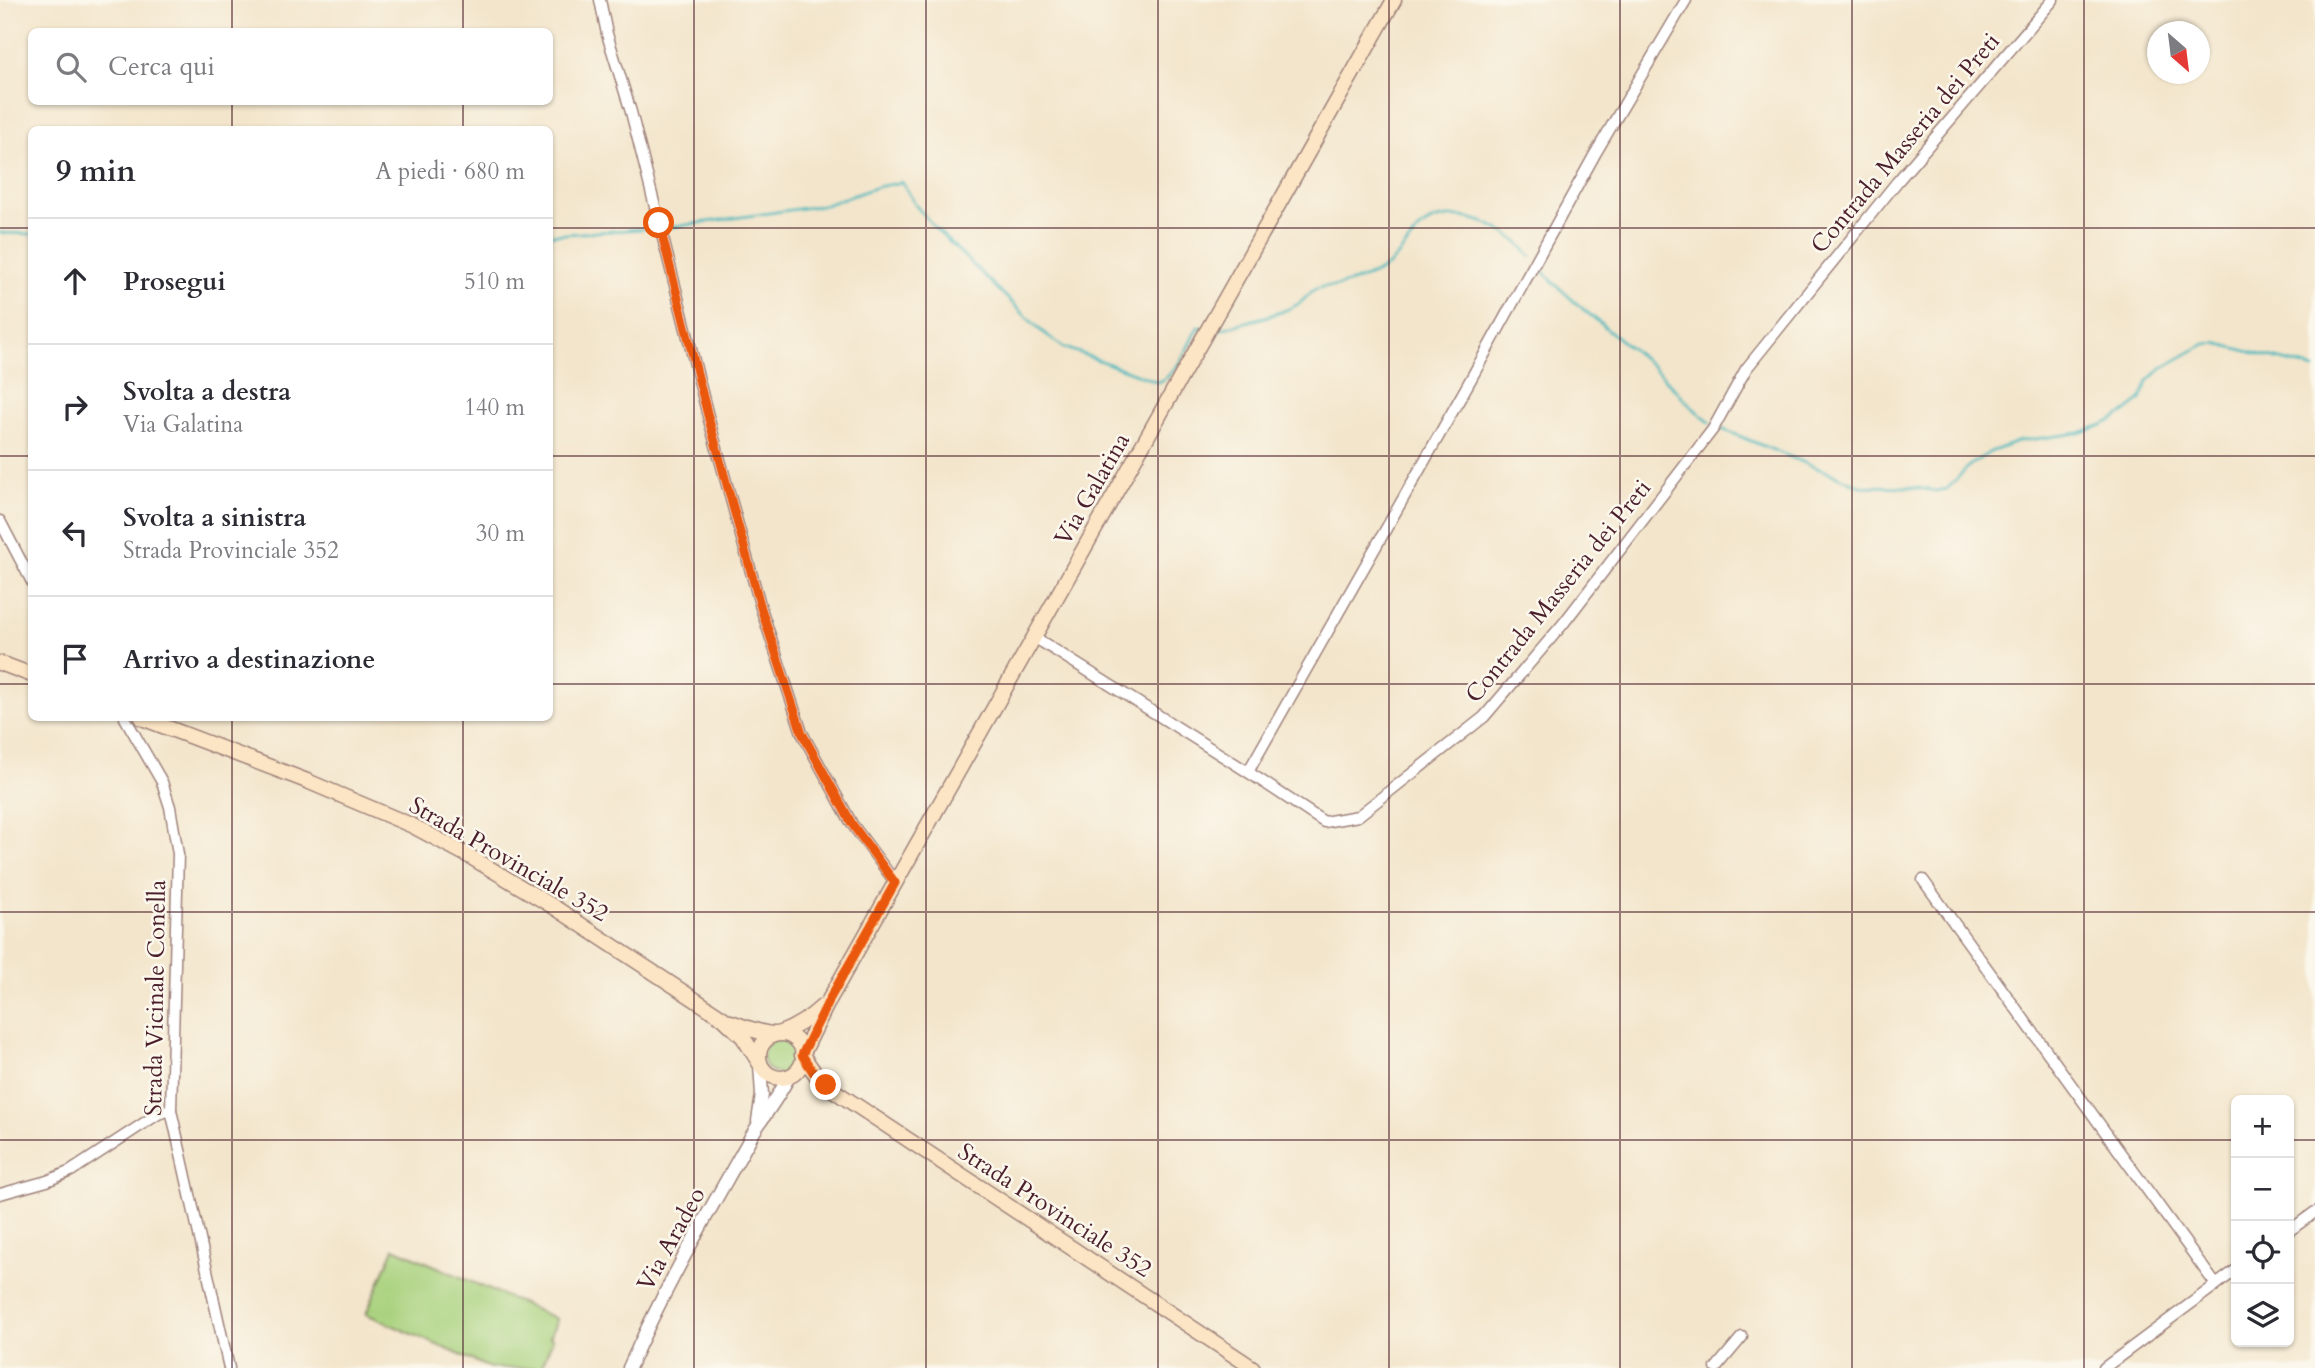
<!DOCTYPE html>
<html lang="it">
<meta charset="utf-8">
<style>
body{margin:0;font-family:Cardo,serif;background:#f7f7f7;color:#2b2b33}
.controls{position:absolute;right:21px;bottom:21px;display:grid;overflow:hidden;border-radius:10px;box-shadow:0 2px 5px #0004}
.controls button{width:63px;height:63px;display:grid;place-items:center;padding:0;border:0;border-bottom:2px solid #e1e1e2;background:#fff;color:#2b2b33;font:35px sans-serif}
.compass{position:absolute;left:2147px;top:21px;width:63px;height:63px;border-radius:50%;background:#fff;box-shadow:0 2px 5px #0004;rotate:152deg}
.stop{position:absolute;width:21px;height:21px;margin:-16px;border:5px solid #ea580c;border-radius:50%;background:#fff}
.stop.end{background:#ea580c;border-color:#fff;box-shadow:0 2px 7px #0008}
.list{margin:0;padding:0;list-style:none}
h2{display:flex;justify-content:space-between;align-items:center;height:91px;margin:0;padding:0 28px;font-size:30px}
h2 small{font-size:23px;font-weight:400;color:#7c7c81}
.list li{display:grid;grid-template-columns:46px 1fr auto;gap:21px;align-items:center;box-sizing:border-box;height:126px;padding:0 28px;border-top:2px solid #e1e1e2}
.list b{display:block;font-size:26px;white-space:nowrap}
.list p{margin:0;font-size:23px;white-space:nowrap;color:#7c7c81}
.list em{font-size:23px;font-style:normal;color:#7c7c81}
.icon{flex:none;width:38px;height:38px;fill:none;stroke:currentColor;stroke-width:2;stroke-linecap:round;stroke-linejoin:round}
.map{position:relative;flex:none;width:2315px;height:1368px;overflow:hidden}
.search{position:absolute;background:#fff;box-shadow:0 2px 5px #0004;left:28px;top:28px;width:525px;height:77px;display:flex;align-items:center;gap:18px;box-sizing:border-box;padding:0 24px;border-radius:10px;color:#7c7c81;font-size:26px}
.panel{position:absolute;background:#fff;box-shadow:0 2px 5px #0004;left:28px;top:126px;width:525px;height:595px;border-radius:10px}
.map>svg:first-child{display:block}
</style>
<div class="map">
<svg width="2315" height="1368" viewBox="0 0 2315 1368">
<rect width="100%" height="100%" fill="#fbf7ec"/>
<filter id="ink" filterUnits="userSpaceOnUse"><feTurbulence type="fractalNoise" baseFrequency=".0143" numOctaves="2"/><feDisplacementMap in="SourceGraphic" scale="14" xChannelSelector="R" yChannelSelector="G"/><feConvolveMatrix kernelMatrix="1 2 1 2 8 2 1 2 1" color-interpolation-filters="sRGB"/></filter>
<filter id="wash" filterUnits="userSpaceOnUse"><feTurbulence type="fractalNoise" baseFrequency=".00686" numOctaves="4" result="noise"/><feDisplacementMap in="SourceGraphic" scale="28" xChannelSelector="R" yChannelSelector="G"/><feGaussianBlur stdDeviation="1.57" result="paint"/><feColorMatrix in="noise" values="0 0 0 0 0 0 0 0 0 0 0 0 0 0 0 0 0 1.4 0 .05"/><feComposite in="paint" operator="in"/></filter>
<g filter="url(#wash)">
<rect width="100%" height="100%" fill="#f3e5cb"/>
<g fill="#a8d17d" stroke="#797854" stroke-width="2">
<circle cx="781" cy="1056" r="18"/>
<polygon points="394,1248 557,1319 550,1337 553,1338 541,1368 490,1368 366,1314"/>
</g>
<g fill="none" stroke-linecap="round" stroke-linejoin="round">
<g stroke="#49b8be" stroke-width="2.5">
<path d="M665,228L825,205L877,187L902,182L917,207L936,229L1040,330L1063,347L1158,382C1178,375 1188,345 1198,327L1204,328"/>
<polyline points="0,233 32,234"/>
<polyline points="550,235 658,228"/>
<path d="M1539,267C1573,305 1615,333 1653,367C1673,385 1689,408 1711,423"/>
<path d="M1214,330H1219C1239,323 1261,319 1281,312C1287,310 1295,306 1300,303C1307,297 1312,289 1322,287C1327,286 1332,287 1338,286C1353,282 1374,276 1387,266C1408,251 1414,222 1442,218C1474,212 1513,232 1531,257"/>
<polyline points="1722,429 1861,486 1911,487 1936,491 1947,489 1970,465 1990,452 2020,441 2079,433 2103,425 2123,414 2141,400 2148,381 2162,368 2205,344 2216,343 2315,369"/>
</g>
</g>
</g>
<g filter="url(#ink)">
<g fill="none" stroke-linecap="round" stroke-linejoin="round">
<g stroke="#9e827b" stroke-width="13">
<g id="minor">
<polyline points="600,0 607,34 631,112 709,420 761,608 802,733 852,824 895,882"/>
<polyline points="1686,0 1595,154 1467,386 1248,772 1324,822 1358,816 1484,717 1563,624 1713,429 1746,369 1897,182 2053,0"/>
<polyline points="0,521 32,582"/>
<polyline points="1034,637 1248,772"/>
<polyline points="125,718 162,782 170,807 178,854 171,1110 229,1368"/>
<polyline points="1923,880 2216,1285"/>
<polyline points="0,1194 47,1181 71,1171 158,1114 171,1110"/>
<polyline points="2289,1231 2315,1212"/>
<polyline points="1716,1368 1742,1337"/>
<polyline points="2104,1368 2236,1270"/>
</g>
</g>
<g stroke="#9e827b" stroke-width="15">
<g id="tertiary">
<polyline points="758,1121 762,1095 760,1064"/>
<path d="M629,1368C664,1288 709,1212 752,1135C764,1115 779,1097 789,1076"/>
</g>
</g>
<g stroke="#9e827b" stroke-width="17">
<g id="secondary">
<polyline points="0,663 32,675"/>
<polyline points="142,718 307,781 413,826 469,856 554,907 723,1018 743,1037 760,1064"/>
<path d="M731,1022C741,1026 771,1037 780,1033C795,1028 811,1017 823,1006"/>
<circle cx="781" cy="1056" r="22"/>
<polyline points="1253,1368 833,1090 819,1079 802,1055 829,1000 1394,0"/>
</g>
</g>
<use href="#minor" stroke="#fff" stroke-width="10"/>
<use href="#tertiary" stroke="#fff" stroke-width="12"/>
<use href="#secondary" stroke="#fce5c4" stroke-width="14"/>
</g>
</g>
<g fill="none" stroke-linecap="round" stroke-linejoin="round" filter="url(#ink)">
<polyline stroke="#ea580c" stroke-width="9" points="659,223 709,420 761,608 802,733 852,824 895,883 829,1000 802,1055 813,1072 826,1085"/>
</g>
<path fill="none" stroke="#4a1f2b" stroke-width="2" stroke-opacity="0.55" d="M232,0V32M463,0V32M694,0V1368M926,0V1368M1158,0V1368M1389,0V1368M1620,0V1368M1852,0V1368M2084,0V1368M232,102V130M463,102V130M0,228H32M550,228H2315M0,456H32M550,456H2315M0,684H32M550,684H2315M232,718V1368M463,718V1368M0,912H2315M0,1140H2236M2289,1140H2315"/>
<g text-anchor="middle" stroke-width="5" stroke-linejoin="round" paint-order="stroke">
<g font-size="24" fill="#4a1f2b" stroke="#fbf7ec">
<text transform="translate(1905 143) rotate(-50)" y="8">Contrada Masseria dei Preti</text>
<text transform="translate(1092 489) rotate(-60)" y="8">Via Galatina</text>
<text transform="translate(1558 591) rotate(-51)" y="8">Contrada Masseria dei Preti</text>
<text transform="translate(509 859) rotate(30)" y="8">Strada Provinciale 352</text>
<text transform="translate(155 998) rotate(-89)" y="8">Strada Vicinale Conella</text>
<text transform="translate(1055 1210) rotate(33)" y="8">Strada Provinciale 352</text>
<text transform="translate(671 1239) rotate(-61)" y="8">Via Aradeo</text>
</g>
</g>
</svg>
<div class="controls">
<button>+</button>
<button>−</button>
<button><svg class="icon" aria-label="locate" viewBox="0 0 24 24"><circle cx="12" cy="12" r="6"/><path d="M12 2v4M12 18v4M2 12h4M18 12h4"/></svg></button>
<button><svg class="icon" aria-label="layers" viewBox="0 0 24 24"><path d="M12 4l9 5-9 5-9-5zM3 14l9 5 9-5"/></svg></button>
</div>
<svg class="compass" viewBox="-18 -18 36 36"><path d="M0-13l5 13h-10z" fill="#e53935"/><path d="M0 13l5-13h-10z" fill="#7c7c81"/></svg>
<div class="stop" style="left:659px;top:223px"></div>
<div class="stop end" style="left:826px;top:1085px"></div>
<div class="search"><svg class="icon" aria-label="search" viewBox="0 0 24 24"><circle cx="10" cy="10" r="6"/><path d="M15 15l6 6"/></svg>Cerca qui</div>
<section class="panel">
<h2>9 min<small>A piedi · 680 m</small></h2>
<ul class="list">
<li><svg class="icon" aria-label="ahead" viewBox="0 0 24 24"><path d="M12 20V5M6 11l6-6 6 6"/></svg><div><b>Prosegui</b></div><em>510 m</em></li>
<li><svg class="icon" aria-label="right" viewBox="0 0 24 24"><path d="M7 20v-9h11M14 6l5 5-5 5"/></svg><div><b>Svolta a destra</b><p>Via Galatina</p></div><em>140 m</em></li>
<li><svg class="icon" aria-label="left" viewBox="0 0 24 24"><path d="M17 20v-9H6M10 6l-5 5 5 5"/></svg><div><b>Svolta a sinistra</b><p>Strada Provinciale 352</p></div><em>30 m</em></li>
<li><svg class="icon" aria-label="arrive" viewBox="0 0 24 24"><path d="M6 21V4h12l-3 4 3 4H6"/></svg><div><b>Arrivo a destinazione</b></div></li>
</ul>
</section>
</div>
